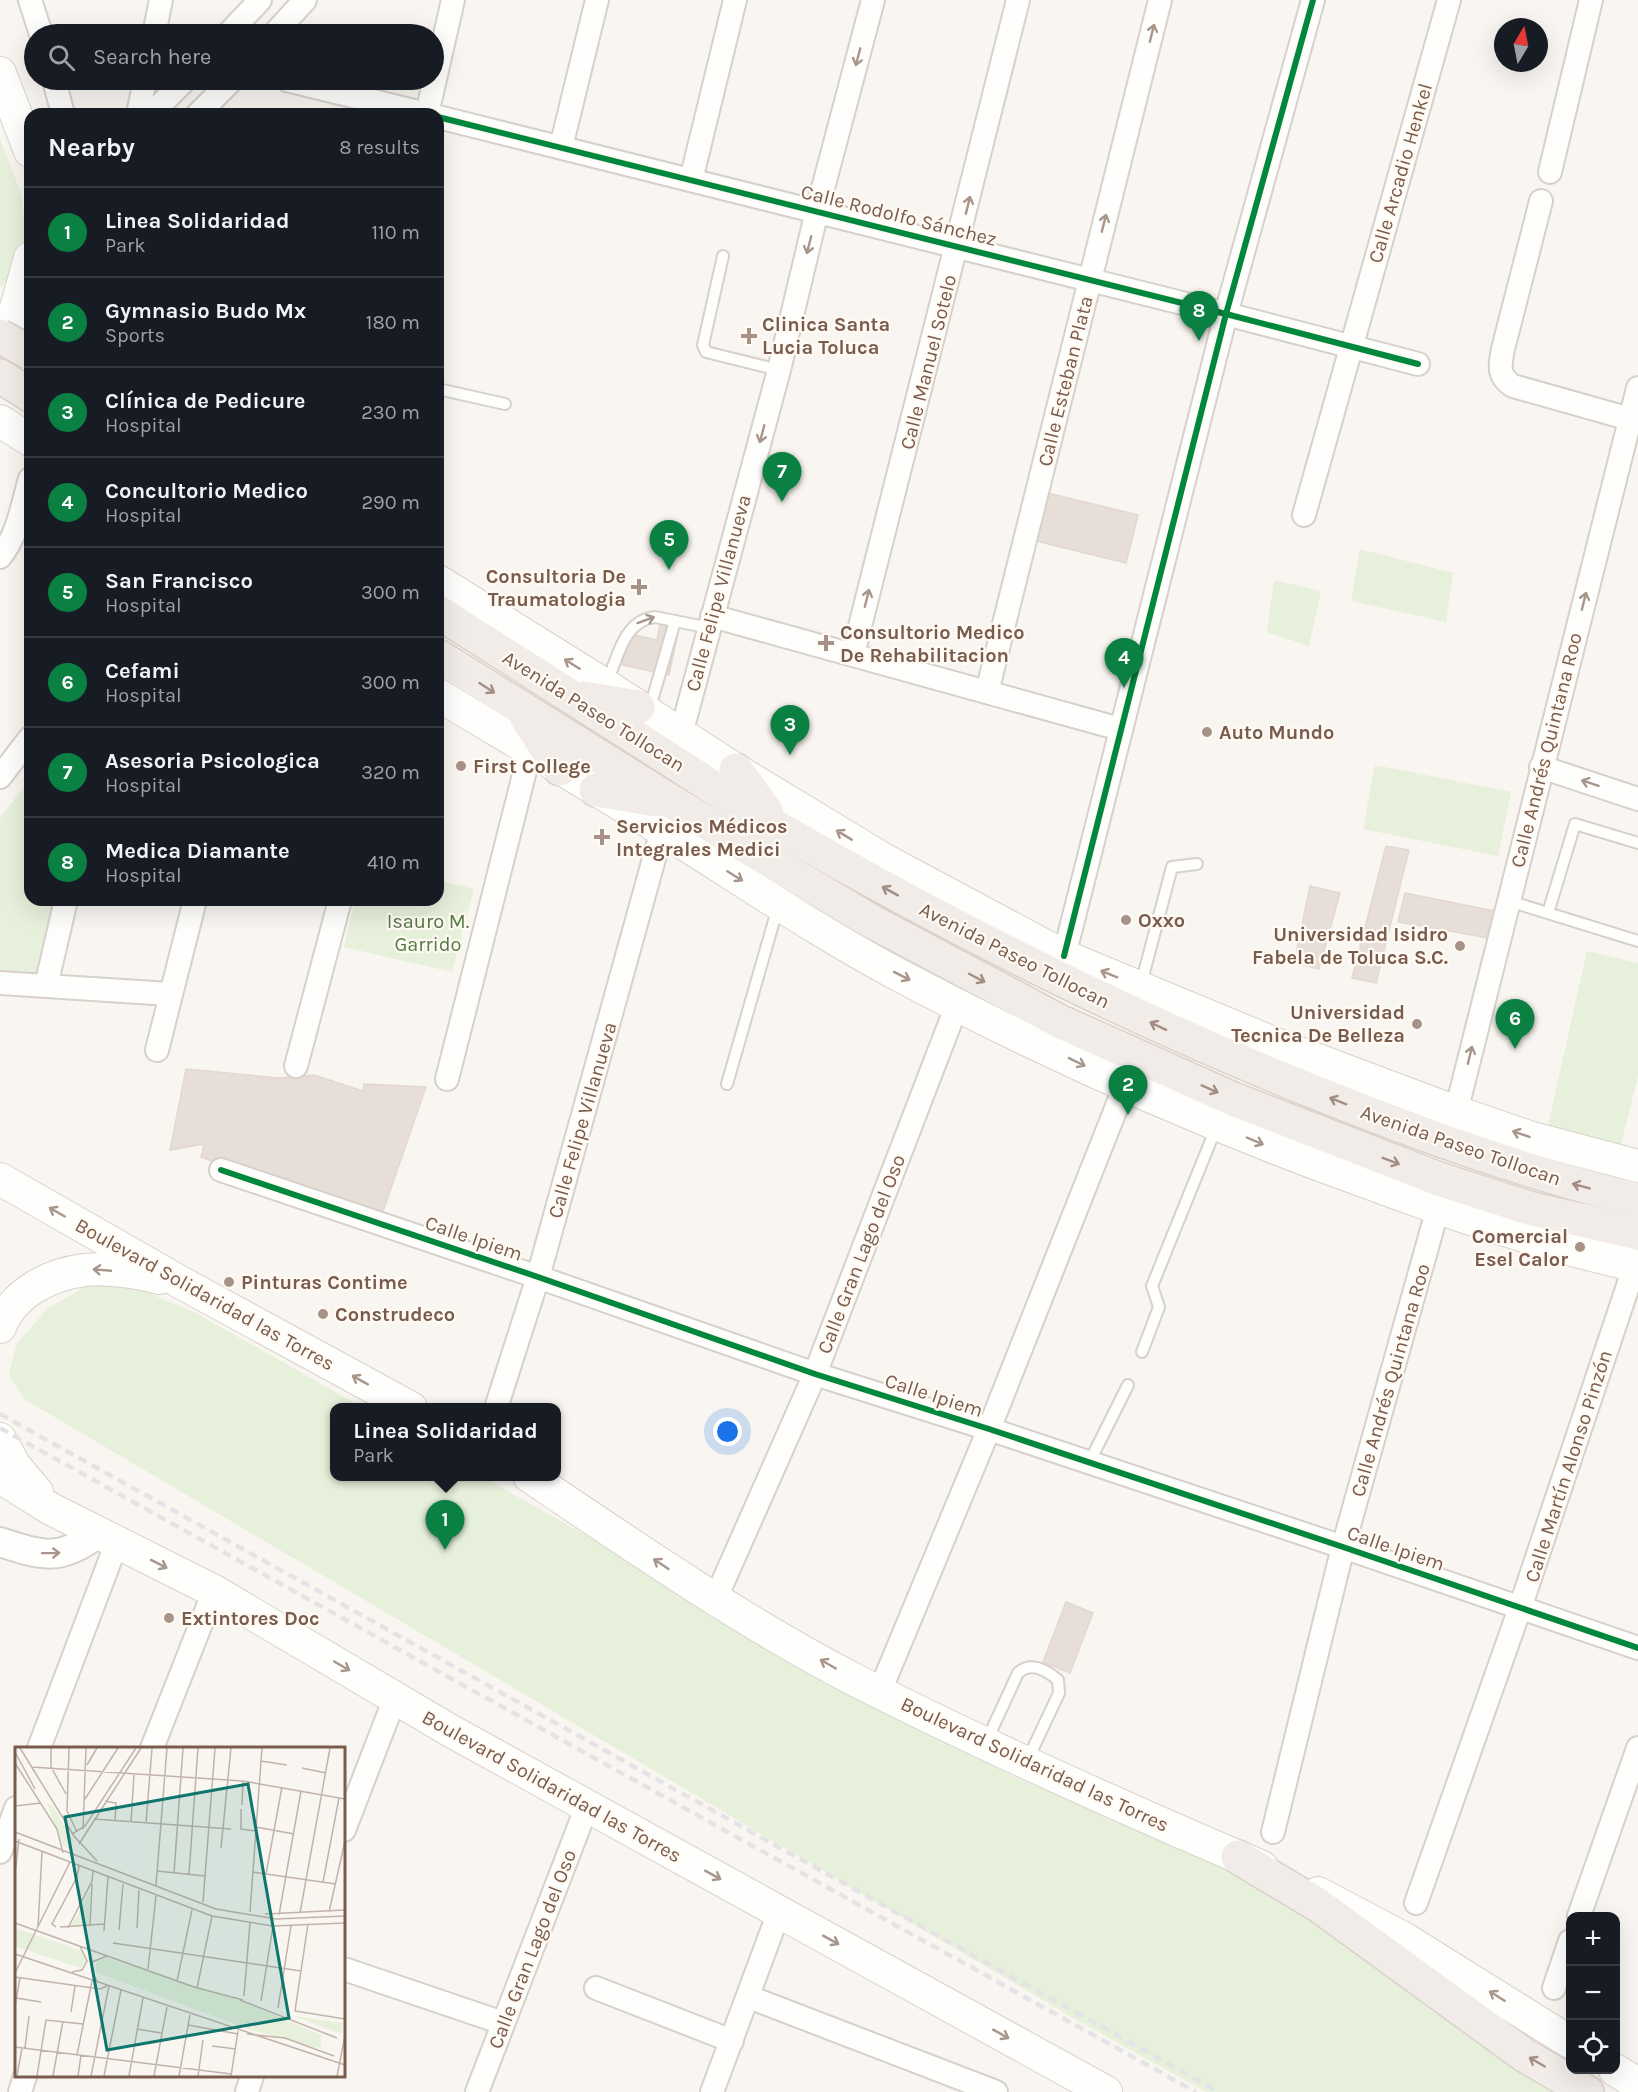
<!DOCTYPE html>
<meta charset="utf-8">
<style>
body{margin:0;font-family:Karla,sans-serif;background:#20242c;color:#f1f3f6}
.controls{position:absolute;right:18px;bottom:18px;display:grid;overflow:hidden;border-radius:12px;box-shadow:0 6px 24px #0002}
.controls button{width:54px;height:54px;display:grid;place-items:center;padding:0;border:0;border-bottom:2px solid #363941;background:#171b24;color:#f1f3f6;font:30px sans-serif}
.compass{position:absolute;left:1494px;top:18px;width:54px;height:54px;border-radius:50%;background:#171b24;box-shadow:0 6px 24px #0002;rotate:10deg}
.you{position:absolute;left:728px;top:1432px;width:21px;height:21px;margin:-15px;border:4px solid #fff;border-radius:50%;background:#1a73e8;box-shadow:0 0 0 9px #1a73e833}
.badge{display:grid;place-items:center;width:39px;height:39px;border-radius:50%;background:#0b8043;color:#fff;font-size:20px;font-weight:700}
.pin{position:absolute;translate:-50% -50px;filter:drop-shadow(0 2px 3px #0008)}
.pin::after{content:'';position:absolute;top:32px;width:21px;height:18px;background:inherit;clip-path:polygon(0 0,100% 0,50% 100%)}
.popup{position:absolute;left:330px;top:1403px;width:231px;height:78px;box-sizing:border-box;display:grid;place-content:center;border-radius:12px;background:#171b24;filter:drop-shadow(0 2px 4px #0005);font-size:20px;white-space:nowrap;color:#9ea1a6}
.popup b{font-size:22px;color:#f1f3f6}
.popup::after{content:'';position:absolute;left:50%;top:100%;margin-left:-12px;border:12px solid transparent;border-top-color:#171b24}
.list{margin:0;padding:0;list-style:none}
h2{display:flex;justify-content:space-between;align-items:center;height:78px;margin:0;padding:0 24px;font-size:26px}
h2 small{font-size:20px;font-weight:400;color:#9ea1a6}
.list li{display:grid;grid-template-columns:39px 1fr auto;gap:18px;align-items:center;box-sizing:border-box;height:90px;padding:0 24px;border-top:2px solid #363941}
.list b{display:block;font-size:22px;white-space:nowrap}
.list p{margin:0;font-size:20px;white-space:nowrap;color:#9ea1a6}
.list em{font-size:20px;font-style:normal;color:#9ea1a6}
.icon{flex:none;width:33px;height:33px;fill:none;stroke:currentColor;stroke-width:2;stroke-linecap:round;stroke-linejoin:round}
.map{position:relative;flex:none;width:1638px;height:2092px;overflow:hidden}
.search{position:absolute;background:#171b24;box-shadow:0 6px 24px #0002;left:24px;top:24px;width:420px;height:66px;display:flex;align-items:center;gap:15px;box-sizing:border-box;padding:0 21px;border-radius:33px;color:#9ea1a6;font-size:22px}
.panel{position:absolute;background:#171b24;box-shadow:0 6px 24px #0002;left:24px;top:108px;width:420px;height:798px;border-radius:18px}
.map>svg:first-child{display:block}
</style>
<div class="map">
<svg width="1638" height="2092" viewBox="0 0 1638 2092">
<rect width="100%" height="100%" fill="#f9f5f0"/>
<g fill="#e7f0db">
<polygon points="0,139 22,196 25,227 23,252 11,279 0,287"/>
<polygon points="1360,549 1453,573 1446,622 1351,601"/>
<polygon points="1274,580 1321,591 1309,646 1267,632"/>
<polygon points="1375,765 1511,792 1498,856 1363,829"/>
<polygon points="30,779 30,900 53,900 35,982 0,979 0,818"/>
<polygon points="438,880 474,889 452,972 344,947 355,900 438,900"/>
<polygon points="1587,951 1638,963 1638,1076 1620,1148 1547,1130"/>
<polygon points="95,1281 144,1291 196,1313 362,1407 334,1408 334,1476 483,1477 1012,1776 1239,1874 1331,1932 1431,2010 1562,2092 1206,2092 1068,2015 24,1399 9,1375 16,1345 47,1309"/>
</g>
<g fill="#e6ded7" stroke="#e2d8d2" stroke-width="1.5">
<polygon points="1048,493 1138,515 1126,563 1036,541"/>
<polygon points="660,624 679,628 669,675 622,665 629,634 657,640"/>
<polygon points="1386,846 1409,850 1376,983 1352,978"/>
<polygon points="1310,886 1340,893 1319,969 1294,963"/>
<polygon points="1405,893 1495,911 1488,938 1398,922"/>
<polygon points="186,1069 278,1078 314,1075 363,1091 364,1084 426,1087 380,1220 201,1157 204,1144 170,1150"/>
<polygon points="1066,1602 1093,1613 1070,1673 1043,1662"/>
</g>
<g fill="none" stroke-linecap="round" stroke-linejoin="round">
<g stroke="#d7d1cb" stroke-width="14">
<g id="service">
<polyline points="723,256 703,345 706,352 779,370"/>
<polyline points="438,389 505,404"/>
<path d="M607,682C618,657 624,620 655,617L710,628"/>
<polyline points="649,711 675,621"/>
<polyline points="1509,901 1638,941"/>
<polyline points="1548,913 1575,824 1638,843"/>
<polyline points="1141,984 1172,867 1197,864"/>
<polyline points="727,1084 778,907"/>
<polyline points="1142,1352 1159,1307 1152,1286 1216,1128"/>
<polyline points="1089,1463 1128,1385"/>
<path d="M987,1740L1018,1673C1031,1661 1046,1670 1058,1680L1059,1693L1028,1759"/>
</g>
</g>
<g stroke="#d7d1cb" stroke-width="26">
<g id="minor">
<polyline points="30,0 41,34"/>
<polyline points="154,34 161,0"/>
<polyline points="228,34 260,0"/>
<polyline points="274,34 305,0"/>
<polyline points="54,80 63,114"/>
<polyline points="287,80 426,114"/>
<polyline points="138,114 145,80"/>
<polyline points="151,114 185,80"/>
<polyline points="198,114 232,80"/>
<polyline points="427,114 453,0"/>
<polyline points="438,117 1226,314 1418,364"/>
<polyline points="561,147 597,0"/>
<polyline points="1550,172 1591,0"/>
<polyline points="691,180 735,0"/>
<path d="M1541,201L1503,349C1500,365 1497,376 1513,386L1630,419"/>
<polyline points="1304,515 1449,0"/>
<path d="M0,557C18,535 22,506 30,479"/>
<polyline points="712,616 1120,729"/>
<polyline points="853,654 1018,0"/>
<polyline points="987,692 1160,0"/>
<polyline points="681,734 779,370 817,211 873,0"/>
<polyline points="1541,767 1638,799"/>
<polyline points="0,777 30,738"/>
<polyline points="1064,956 1226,314 1313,0"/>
<polyline points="0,983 169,994"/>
<polyline points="46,986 66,900"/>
<polyline points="157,1050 195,900"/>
<polyline points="296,1066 340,900"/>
<polyline points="447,1079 530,751"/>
<polyline points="1456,1112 1638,388"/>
<polyline points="221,1170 538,1277 815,1374 989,1429 1343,1547 1638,1648"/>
<polyline points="496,1408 538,1277 662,830"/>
<polyline points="715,1600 815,1374 957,1005"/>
<polyline points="880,1691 989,1429 1125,1086"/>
<polyline points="39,1748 117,1542"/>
<polyline points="152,1748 214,1591"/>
<polyline points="344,1830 395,1698"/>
<polyline points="1273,1832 1343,1547 1438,1208"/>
<polyline points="0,1852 16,1808"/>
<polyline points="1416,1903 1520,1608 1635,1265"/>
<polyline points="1579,1916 1638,1748"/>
<polyline points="344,1969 503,2023"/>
<polyline points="596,1988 732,2041"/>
<polyline points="1554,1988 1570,1941"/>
<polyline points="749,1997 996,2092"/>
<polyline points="20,2092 25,2076"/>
<polyline points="247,2092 252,2076"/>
<polyline points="477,2092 587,1806"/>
<polyline points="712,2092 779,1912"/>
</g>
</g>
<g stroke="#d7d1cb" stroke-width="32">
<path id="tertiary" d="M0,1542C43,1556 60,1562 98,1533"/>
</g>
<g stroke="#d9d2cb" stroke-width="34">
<g id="secondary">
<polyline points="0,73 30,151"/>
<polyline points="0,341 16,308 30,258"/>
<polyline points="0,421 30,440"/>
<polyline points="438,581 605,685 736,770 883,859 1064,956 1283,1047 1456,1112 1532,1138 1638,1166"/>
<path d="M438,695C513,740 588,784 662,830C740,878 816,931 897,974C1049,1055 1207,1125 1369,1183C1457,1216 1546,1246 1638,1266"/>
<polyline points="0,1179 180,1282 411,1408"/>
<path d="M0,1327C13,1293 50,1274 85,1270C104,1267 140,1273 159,1278"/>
<polyline points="0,1439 15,1466 37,1492"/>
<path d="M529,1476C636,1548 743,1622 857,1681C989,1748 1126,1809 1262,1867"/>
<polyline points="0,1477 51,1509 214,1591 451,1731 1106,2092"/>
<polyline points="1318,1893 1405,1939 1570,2042"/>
<polyline points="1615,2070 1638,2084"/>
</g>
</g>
<g stroke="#dad1cc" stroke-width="36">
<g id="trunk">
<polyline points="0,376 30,395"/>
<path d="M438,612C514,660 590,709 666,757C704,781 741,807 780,829C951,928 1128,1017 1312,1091C1419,1134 1526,1173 1638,1200"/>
<polyline points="438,656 672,802 869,920 1061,1022 1233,1099 1439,1179 1532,1209 1638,1233"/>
<polyline points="584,698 638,707"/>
<polyline points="527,718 560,769"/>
<polyline points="736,770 767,813"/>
<polyline points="596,790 656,800"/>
<polyline points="1238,1857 1318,1905 1524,2055 1587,2092"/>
</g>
</g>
<use href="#service" stroke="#fefefd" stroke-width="10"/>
<use href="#minor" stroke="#fefefd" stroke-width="22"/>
<use href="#tertiary" stroke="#fefefd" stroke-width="28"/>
<use href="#secondary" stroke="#fefefd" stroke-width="32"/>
<use href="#trunk" stroke="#f2ece8" stroke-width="33"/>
<g stroke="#e6e3e7" stroke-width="4.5" stroke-dasharray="9 6" stroke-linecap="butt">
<polyline points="0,1414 1219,2092"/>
<polyline points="0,1428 1196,2092"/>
</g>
<g stroke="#dad1cc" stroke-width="36" stroke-linecap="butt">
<polyline id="trunk-bridge" points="0,336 30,353"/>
</g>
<use href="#trunk-bridge" stroke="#f2ece8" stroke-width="33"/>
<g stroke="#fffaf3" stroke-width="10">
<g id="cycleway">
<polyline points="438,117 1226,314 1418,364"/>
<polyline points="1064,956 1226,314 1313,0"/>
<polyline points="221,1170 538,1277 815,1374 989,1429 1343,1547 1638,1648"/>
</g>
</g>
<use href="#cycleway" stroke="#00873e" stroke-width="6"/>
</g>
<defs><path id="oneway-shaft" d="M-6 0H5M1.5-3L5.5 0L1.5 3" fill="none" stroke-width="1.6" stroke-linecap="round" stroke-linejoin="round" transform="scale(1.5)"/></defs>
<g stroke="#a8958b">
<use href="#oneway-shaft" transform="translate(1152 33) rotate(-76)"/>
<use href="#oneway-shaft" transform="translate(858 57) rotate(105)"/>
<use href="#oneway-shaft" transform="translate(968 205) rotate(-76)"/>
<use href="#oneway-shaft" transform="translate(1104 223) rotate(-76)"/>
<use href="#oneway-shaft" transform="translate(809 245) rotate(104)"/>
<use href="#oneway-shaft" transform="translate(762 434) rotate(105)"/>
<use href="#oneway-shaft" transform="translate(867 598) rotate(-76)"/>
<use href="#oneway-shaft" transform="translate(1584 601) rotate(-76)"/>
<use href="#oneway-shaft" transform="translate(646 620) rotate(-20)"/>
<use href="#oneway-shaft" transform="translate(572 664) rotate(-148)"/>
<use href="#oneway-shaft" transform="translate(1590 783) rotate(-162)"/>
<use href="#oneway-shaft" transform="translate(844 835) rotate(-149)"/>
<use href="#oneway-shaft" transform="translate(735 876) rotate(32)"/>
<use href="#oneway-shaft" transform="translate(1109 974) rotate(-158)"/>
<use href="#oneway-shaft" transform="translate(902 976) rotate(27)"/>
<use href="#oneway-shaft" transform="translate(1470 1055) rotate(-76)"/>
<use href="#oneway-shaft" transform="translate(1077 1062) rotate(26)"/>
<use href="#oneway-shaft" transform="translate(1521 1134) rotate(-161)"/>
<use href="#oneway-shaft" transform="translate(1255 1141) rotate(23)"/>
<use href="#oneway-shaft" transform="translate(57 1212) rotate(-150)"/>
<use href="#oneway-shaft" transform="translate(102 1270) rotate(-175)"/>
<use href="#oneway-shaft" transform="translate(360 1380) rotate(-151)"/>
<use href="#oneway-shaft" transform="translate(51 1553) rotate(-1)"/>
<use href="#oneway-shaft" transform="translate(159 1564) rotate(27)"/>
<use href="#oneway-shaft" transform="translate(661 1564) rotate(-146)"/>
<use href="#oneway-shaft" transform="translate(828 1664) rotate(-150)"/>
<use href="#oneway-shaft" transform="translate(342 1666) rotate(30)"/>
<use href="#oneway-shaft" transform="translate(713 1875) rotate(29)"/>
<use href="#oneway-shaft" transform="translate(831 1940) rotate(29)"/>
<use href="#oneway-shaft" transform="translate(1497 1996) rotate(-148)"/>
<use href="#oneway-shaft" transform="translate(1001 2034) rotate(29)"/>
</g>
<g stroke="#a48e83">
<use href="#oneway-shaft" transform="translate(487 688) rotate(33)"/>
<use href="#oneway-shaft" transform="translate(890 891) rotate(-151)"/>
<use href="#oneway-shaft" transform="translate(977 978) rotate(28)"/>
<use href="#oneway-shaft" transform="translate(1158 1026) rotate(-155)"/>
<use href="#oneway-shaft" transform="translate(1210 1089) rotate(24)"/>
<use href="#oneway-shaft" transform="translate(1338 1101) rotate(-158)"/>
<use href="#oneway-shaft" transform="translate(1391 1161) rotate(21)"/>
<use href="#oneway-shaft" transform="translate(1581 1186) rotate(-165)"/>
<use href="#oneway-shaft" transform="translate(1537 2062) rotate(-150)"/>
</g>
<g fill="#a69286" stroke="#fffaf3" stroke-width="2">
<path d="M746 327h6v6h6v6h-6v6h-6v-6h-6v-6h6z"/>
<path d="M636 578h6v6h6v6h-6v6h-6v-6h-6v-6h6z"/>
<path d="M823 634h6v6h6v6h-6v6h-6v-6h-6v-6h6z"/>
<circle cx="1207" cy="732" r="6"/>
<circle cx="461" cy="766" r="6"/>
<path d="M599 828h6v6h6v6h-6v6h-6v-6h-6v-6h6z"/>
<circle cx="1126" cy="920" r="6"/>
<circle cx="1460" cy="946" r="6"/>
<circle cx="1417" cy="1024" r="6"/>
<circle cx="1580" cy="1247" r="6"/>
<circle cx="229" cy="1282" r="6"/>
<circle cx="323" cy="1314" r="6"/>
<circle cx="169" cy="1618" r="6"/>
</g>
<g text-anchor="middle" stroke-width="4.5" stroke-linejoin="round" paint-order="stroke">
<g font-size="20" fill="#7a5c4d" stroke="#fffaf3">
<text transform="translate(1400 173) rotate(-74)" y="7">Calle Arcadio Henkel</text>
<text transform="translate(899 215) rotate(14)" y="7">Calle Rodolfo Sánchez</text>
<text transform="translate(928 362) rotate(-76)" y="7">Calle Manuel Sotelo</text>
<text transform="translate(1065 381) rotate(-76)" y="7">Calle Esteban Plata</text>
<text transform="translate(718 593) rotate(-75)" y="7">Calle Felipe Villanueva</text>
<text transform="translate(594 711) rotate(32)" y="7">Avenida Paseo Tollocan</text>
<text transform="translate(1546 750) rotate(-76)" y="7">Calle Andrés Quintana Roo</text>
<text transform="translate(1015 955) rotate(27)" y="7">Avenida Paseo Tollocan</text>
<text transform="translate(582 1120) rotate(-74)" y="7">Calle Felipe Villanueva</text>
<text transform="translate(1461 1145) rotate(19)" y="7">Avenida Paseo Tollocan</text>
<text transform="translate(474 1238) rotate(19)" y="7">Calle Ipiem</text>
<text transform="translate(861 1254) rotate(-69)" y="7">Calle Gran Lago del Oso</text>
<text transform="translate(205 1294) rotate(29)" y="7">Boulevard Solidaridad las Torres</text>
<text transform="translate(1390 1380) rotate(-74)" y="7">Calle Andrés Quintana Roo</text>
<text transform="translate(934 1395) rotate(18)" y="7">Calle Ipiem</text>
<text transform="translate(1568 1466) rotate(-72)" y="7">Calle Martín Alonso Pinzón</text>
<text transform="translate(1396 1548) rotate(19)" y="7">Calle Ipiem</text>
<text transform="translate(1035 1764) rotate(25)" y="7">Boulevard Solidaridad las Torres</text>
<text transform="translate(552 1786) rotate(29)" y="7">Boulevard Solidaridad las Torres</text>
<text transform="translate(532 1949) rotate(-69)" y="7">Calle Gran Lago del Oso</text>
</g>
<g font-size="20" font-weight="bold" fill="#7a5c4d" stroke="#fffaf3" text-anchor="start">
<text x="762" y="331">Clinica Santa<tspan x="762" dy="23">Lucia Toluca</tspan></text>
<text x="626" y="583" text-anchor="end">Consultoria De<tspan x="626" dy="23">Traumatologia</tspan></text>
<text x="840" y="639">Consultorio Medico<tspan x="840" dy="23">De Rehabilitacion</tspan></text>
<text x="1219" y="739">Auto Mundo</text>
<text x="473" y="773">First College</text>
<text x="616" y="833">Servicios Médicos<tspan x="616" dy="23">Integrales Medici</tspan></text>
<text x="1138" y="927">Oxxo</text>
<text x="1448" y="941" text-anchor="end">Universidad Isidro<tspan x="1448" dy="23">Fabela de Toluca S.C.</tspan></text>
<text x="1405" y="1019" text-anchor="end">Universidad<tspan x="1405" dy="23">Tecnica De Belleza</tspan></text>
<text x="1568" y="1243" text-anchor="end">Comercial<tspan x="1568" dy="23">Esel Calor</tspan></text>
<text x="241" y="1289">Pinturas Contime</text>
<text x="335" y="1321">Construdeco</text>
<text x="181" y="1625">Extintores Doc</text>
</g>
<g font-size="20" fill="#537a41" stroke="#fffaf3">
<text x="428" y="928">Isauro M.<tspan x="428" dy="23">Garrido</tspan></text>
</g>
</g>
<g transform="translate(15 1747)">
<rect width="330" height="330" fill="#f9f5f0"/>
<path d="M32,56L36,57L57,91L56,102L48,99ZM75,144L74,179L56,180ZM0,181L67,204L71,211L66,221L0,199ZM92,211L226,254L306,288V302L233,282L81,225V215ZM279,269L328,276L326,287Z" fill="#e7f0db"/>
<path fill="none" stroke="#c2b3aa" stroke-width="1.5" d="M5,1L59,89L82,114M54,1L52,64L62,85M0,5L20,42M246,14L272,18M0,16L42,82L48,106M72,18L82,1M16,20L228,34L330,52M36,20L51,47M36,20V1M287,21L311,26M70,52L103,1M90,54L101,56L100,74M227,58L228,34M0,59L26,56M226,62V82L241,84M79,72L216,82M116,75L119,27M131,76L137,1M241,80L279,87M68,82L71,1M0,85L201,162L261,172L330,169M57,87L70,79L121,1M0,94L197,169L258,179L330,176M64,97L126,1M206,101L216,1M142,124L190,129M238,125L321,137M159,126L168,1M0,127L4,92M174,127L183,1M251,127L267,40M308,135L324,51M141,138L152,1M188,155L200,1M235,165L247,1M314,165L330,94M285,166L315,1M250,167L330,163M264,168L286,44M0,176L179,240L228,253M293,177L280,264L330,272M75,179L77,137M23,180L27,105M41,180L37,177L62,130L64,119M45,180L89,177M53,181L77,134L78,124M122,181L124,143M104,183L108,137M89,184L93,130M98,196L286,224M0,207L330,318M133,222L141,149M57,225L67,223L72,214L65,199M0,226L55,115M0,230L85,242L92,239M82,234L77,225V215L92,209M162,234L177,163M182,241L197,169M229,249L235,176M1,251L26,255M225,253L322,291M246,254L258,179M0,258L5,231M263,261L276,179M56,265L60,239M173,278L223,287M122,282L146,286M232,287L270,291L319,309M197,299L221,302M0,300L216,327M10,301L14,269M62,308L77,234M2,329L7,301M22,329L31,273L68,277M38,329L48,274M63,329L66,308M76,329L94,239M89,329L106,243M114,329L128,251M139,329L152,260M164,329L175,268M183,329L188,293M216,329L223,284M322,329L330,289"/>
<path fill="#0f766e" fill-opacity="0.15" stroke="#0f766e" stroke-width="3" d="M233,37L274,271L92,303L50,70Z"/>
<rect width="330" height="330" fill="none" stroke="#7a5c4d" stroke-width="3"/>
</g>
</svg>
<div class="controls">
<button>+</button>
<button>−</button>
<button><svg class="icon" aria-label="locate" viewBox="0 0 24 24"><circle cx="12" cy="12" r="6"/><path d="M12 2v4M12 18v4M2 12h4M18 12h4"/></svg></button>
</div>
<svg class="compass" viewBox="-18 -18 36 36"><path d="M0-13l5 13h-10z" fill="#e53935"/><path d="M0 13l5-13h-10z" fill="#9ea1a6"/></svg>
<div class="you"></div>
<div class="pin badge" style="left:445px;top:1550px">1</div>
<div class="popup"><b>Linea Solidaridad</b>Park</div>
<div class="pin badge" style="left:1128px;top:1115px">2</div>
<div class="pin badge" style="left:790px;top:755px">3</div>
<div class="pin badge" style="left:1124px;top:688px">4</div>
<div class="pin badge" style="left:669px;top:570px">5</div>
<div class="pin badge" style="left:1515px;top:1049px">6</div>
<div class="pin badge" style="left:782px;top:502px">7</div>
<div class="pin badge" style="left:1199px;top:341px">8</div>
<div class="search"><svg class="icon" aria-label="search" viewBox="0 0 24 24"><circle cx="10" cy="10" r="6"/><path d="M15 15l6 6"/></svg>Search here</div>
<section class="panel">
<h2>Nearby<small>8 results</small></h2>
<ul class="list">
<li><span class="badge">1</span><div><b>Linea Solidaridad</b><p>Park</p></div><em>110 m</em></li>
<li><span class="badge">2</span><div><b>Gymnasio Budo Mx</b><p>Sports</p></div><em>180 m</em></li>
<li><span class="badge">3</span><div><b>Clínica de Pedicure</b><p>Hospital</p></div><em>230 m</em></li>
<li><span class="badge">4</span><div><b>Concultorio Medico</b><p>Hospital</p></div><em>290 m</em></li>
<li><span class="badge">5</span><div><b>San Francisco</b><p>Hospital</p></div><em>300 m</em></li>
<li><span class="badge">6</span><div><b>Cefami</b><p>Hospital</p></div><em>300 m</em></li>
<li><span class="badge">7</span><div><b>Asesoria Psicologica</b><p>Hospital</p></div><em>320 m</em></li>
<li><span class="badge">8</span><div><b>Medica Diamante</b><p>Hospital</p></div><em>410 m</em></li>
</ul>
</section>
</div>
